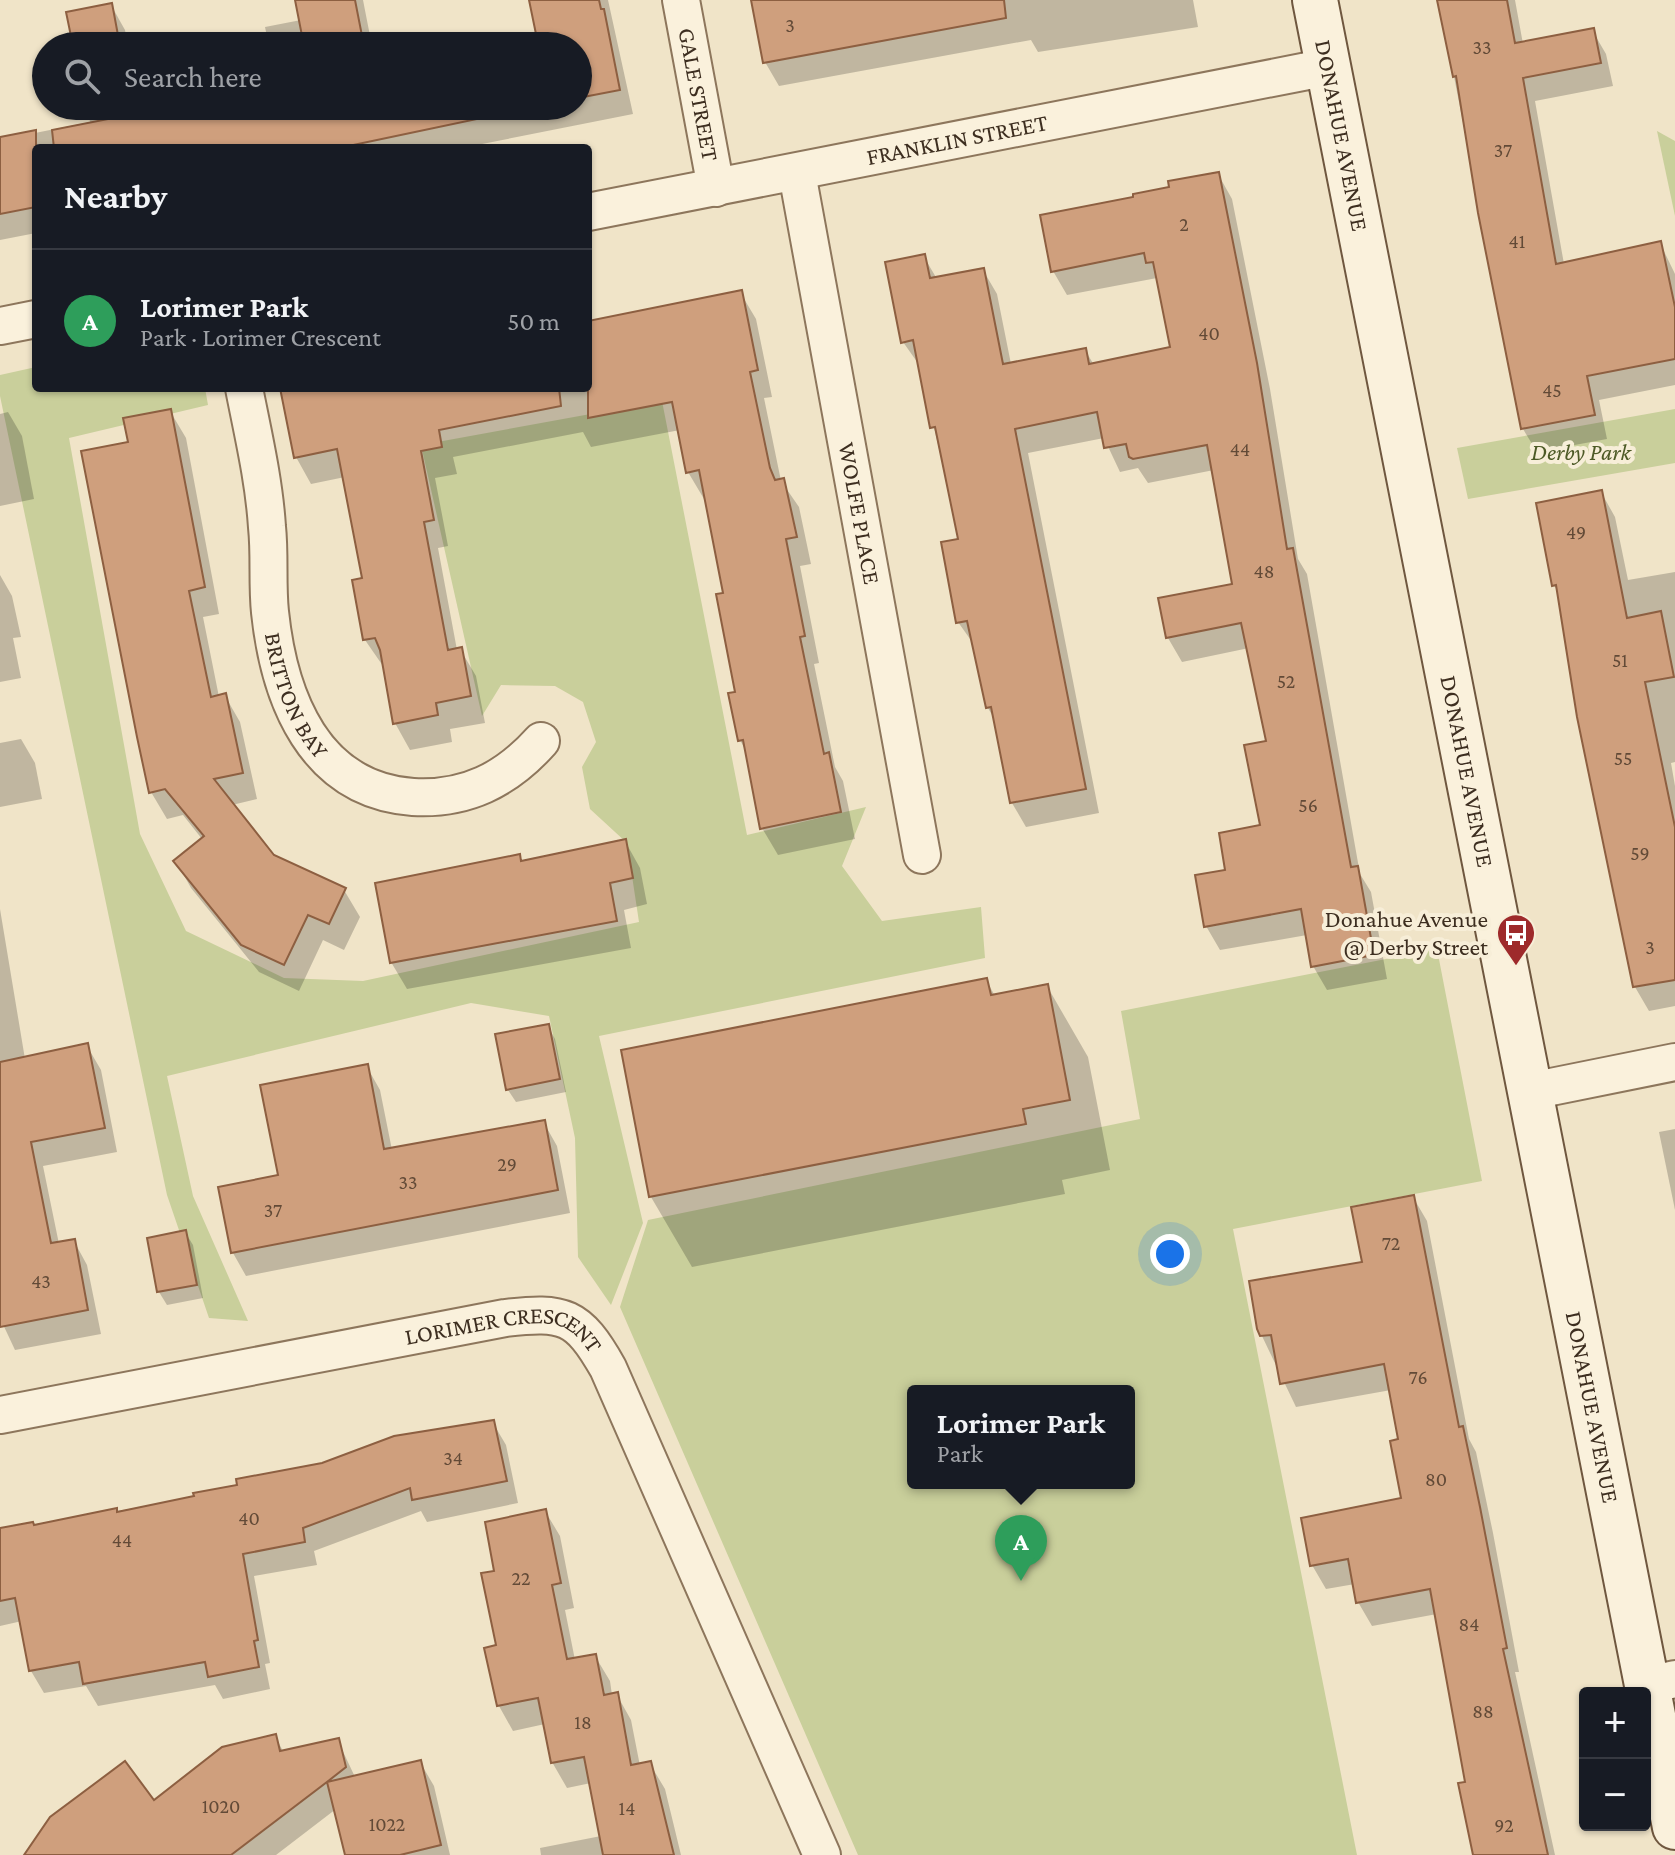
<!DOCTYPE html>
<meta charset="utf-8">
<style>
body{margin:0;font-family:"Crimson Pro",serif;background:#20242c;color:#f1f3f6}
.controls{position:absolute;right:24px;bottom:24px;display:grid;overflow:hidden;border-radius:8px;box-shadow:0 2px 6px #0004}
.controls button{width:72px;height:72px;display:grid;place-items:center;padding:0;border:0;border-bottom:2px solid #363941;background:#171b24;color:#f1f3f6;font:40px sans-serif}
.you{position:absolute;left:1170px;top:1254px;width:28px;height:28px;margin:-20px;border:6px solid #fff;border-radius:50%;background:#1a73e8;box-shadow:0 0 0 12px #1a73e833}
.badge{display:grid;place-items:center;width:52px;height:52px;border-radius:50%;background:#b45309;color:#fff;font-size:26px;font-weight:700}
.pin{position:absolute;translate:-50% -66px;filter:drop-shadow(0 2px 4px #0008)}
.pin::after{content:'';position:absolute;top:42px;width:28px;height:24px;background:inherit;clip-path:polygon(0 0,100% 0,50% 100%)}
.popup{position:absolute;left:907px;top:1385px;width:228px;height:104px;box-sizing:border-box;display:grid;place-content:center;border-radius:8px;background:#171b24;filter:drop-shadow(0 2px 6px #0005);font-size:26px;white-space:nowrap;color:#9ea1a6}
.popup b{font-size:30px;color:#f1f3f6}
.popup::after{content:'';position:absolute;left:50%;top:100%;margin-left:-16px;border:16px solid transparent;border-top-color:#171b24}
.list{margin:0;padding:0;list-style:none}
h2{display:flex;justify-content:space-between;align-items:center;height:104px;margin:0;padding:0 32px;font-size:34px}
h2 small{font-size:26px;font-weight:400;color:#9ea1a6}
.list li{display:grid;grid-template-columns:52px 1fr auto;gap:24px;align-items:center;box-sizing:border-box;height:144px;padding:0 32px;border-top:2px solid #363941}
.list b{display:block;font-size:30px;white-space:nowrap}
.list p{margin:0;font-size:26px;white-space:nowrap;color:#9ea1a6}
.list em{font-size:26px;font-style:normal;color:#9ea1a6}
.icon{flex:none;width:44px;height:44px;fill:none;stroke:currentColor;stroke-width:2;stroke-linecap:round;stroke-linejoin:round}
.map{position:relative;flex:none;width:1675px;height:1855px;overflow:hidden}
.search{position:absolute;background:#171b24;box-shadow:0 2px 6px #0004;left:32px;top:32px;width:560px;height:88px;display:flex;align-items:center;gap:20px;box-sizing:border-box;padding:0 28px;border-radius:44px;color:#9ea1a6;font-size:30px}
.panel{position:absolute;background:#171b24;box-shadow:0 2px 6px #0004;left:32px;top:144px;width:560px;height:248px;border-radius:8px}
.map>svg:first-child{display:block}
</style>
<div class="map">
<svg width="1675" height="1855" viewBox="0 0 1675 1855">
<rect width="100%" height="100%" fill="#f0e4c8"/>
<g fill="#c9cf9b" fill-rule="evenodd">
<polygon points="1657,131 1675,141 1675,216"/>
<polygon points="36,367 36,388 205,388 208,405 69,438 140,834 186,931 284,978 363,981 639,922 627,843 590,809 582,767 596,742 583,702 555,686 501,685 482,716 421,445 662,401 747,835 866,807 842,866 882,921 981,907 985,958 599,1036 643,1223 611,1305 578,1257 575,1138 549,1016 471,1003 167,1076 193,1196 248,1321 209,1318 167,1195 0,396 0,375"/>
<polygon points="1675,409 1675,463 1468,499 1457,448"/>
<path d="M1437,949L1482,1181L1233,1229L1357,1855H858L620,1307L648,1220L1140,1119L1121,1011ZM913,1391H1129V1483H913Z"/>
</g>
<g fill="#0003">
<polygon points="297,0 363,0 372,46 269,46 265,27 301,20"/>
<polygon points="531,0 608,0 633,114 462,148 36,148 36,233 0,240 0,140 90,122 87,106 140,106 141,114 185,106 578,106 578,46 488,46 538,36"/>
<polygon points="755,0 1193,0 1198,27 1038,52 1031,40 779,86 765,62"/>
<polygon points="1439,0 1515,0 1523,44 1592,30 1606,54 1613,86 1535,101 1564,264 1660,243 1675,274 1675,385 1599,400 1607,439 1537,452 1523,429"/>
<polygon points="111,5 125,30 128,46 75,46"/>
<polygon points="1218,174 1232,199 1270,389 1298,559 1307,574 1360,874 1371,892 1387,979 1327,990 1313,966 1307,935 1220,950 1206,926 1227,871 1262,827 1268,743 1249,648 1182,662 1168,638 1235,585 1214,470 1148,483 1138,468 1120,472 1104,438 1028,453 1099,813 1026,827 1012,803 996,722 988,708 975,646 958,622 960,541 920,366 903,342 924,257 937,279 983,270 997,294 1011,364 1085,350 1094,365 1172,349 1157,278 1067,295 1053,271 1136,198"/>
<polygon points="740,292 756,319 772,397 764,398 781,481 799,507 811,564 800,566 819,663 814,664 835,767 843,781 855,839 778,855 762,828 748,755 740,740 726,594 707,498 704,499 688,472 680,430 591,447 583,432 453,457 457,474 435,478 448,546 438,548 457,650 460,649 476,676 485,723 450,729 452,742 410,750 395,723 383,666 365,640 365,580 345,477 311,484 296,457 282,388 588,388 588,322"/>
<polygon points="170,411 186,438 219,614 203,617 219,697 225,696 240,722 257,799 232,805 272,856 344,890 360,917 344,950 323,940 299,991 259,972 191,888 176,861 202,839 183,815 167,819 151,792 130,444"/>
<polygon points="8,412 22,436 34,499 0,506 0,414"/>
<polygon points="1601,492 1615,517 1628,580 1675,572 1675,762 1671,763 1675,786 1675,1006 1649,1011 1635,987 1560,596 1554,585"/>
<polygon points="0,575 12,596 21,637 13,638 21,678 0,682"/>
<polygon points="21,739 35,763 42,799 0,807 0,743"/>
<polygon points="625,841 640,868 647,904 624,910 631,948 407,989 391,962 519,856 523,862"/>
<polygon points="0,909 25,1059 87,1046 101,1070 117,1152 43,1166 59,1244 74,1241 87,1265 101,1334 15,1350 0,1318"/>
<polygon points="986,980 995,996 1047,986 1088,1057 1110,1170 1062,1180 1065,1194 692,1267 651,1197"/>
<polygon points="548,1026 555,1039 566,1092 516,1102 508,1090 497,1036"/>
<polygon points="367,1067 380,1090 392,1150 544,1123 557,1146 570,1213 246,1276 233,1253"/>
<polygon points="1675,1129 1675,1210 1659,1132"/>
<polygon points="1413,1197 1427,1221 1469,1439 1476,1452 1493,1533 1519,1672 1515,1672 1555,1855 1475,1855 1468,1783 1437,1614 1372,1626 1358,1602 1355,1584 1326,1589 1312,1565 1404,1500 1401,1441 1391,1390 1296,1407 1262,1336 1364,1264"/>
<polygon points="185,1232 193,1245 203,1298 167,1305 159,1292 149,1239"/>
<polygon points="493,1423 506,1445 518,1503 427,1522 421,1511 314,1551 317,1565 254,1576 270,1663 265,1664 270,1689 223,1699 215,1685 98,1706 86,1686 44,1693 31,1671 22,1621 0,1626 0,1530 196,1498"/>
<polygon points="545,1511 560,1536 574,1608 565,1610 575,1660 595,1656 610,1681 612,1695 617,1695 631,1720 640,1766 650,1764 665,1789 681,1855 541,1855 540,1848 601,1836 591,1783 567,1788 552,1762 545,1724 513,1731 499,1706 497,1573"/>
<polygon points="275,1736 284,1753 338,1741 355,1777 420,1762 434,1786 450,1855 347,1855 336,1809 276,1855 199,1855"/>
</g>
<g fill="#cf9f7d" stroke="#8d5f41" stroke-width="2">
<polygon points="295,0 355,0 364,46 304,46"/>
<polygon points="529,0 599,0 601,9 604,9 620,90 578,98 578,46 482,46 536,34"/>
<polygon points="751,0 1004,0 1006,18 763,63"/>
<polygon points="1437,0 1507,0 1515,43 1594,28 1601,63 1523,78 1556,264 1661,241 1675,307 1675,359 1587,376 1595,415 1521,429 1478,213 1456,76 1453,77"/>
<polygon points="112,3 120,46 73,46 66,12"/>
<polygon points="174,106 539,106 339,148 54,148 52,130"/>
<polygon points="36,130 36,207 0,214 0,137"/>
<polygon points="1219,172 1257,363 1287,549 1293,548 1351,867 1358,866 1374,955 1311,967 1301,909 1204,927 1195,875 1225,870 1219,833 1260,825 1244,745 1266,741 1241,623 1166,638 1158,598 1232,584 1207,445 1133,459 1129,457 1126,444 1104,448 1097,412 1015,429 1086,789 1010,803 991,707 986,708 967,621 956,623 941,542 958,539 935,427 930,428 913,340 901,343 885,262 925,254 930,278 984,268 1003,364 1086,348 1089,364 1170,347 1153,262 1146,263 1144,253 1051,272 1040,215 1133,197 1133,194 1169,187 1168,181"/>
<polygon points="742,290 758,370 750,372 770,468 775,480 784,478 797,537 786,539 805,636 800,637 824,754 829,752 841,812 760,829 743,740 738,741 728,693 735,692 716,594 723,593 699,470 686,473 672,402 588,418 588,321"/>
<polygon points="280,388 559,388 561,406 439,430 442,447 421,451 434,520 424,522 448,650 462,647 471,696 436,703 438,715 393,724 380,650 375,638 363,640 352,580 362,578 337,449 294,458"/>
<polygon points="171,409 205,587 189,591 211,697 226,693 243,773 214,779 274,855 346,888 329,924 308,915 284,965 241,945 173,861 204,836 165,789 149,793 137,737 81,451 128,442 123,418"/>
<polygon points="1602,490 1627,618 1661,611 1674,677 1645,682 1675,827 1675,980 1633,987 1577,717 1556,585 1552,586 1536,503"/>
<polygon points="626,839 633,878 610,883 617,921 390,963 375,883 520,854 521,861"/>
<polygon points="987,978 991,995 1048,984 1070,1100 1023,1109 1026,1124 649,1197 621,1050"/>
<polygon points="549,1024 560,1079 506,1090 495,1034"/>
<polygon points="88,1043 105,1128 31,1142 51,1243 75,1239 88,1310 0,1327 0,1062"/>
<polygon points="368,1064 384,1149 545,1120 558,1190 231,1253 218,1187 278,1175 260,1085"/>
<polygon points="1414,1195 1459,1427 1463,1426 1480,1507 1507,1648 1503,1649 1548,1855 1473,1855 1458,1783 1465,1782 1430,1589 1356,1603 1348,1559 1310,1566 1301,1518 1401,1498 1390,1441 1398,1439 1384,1364 1280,1384 1271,1335 1260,1336 1257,1329 1249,1281 1362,1262 1351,1207"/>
<polygon points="186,1230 197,1285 157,1292 147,1238"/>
<polygon points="494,1420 507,1481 412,1500 410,1488 303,1528 305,1542 243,1554 258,1640 254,1641 259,1667 208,1677 205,1662 83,1684 79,1662 29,1671 15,1598 0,1601 0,1528 33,1522 34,1525 117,1508 117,1512 194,1496 193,1493 237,1485 236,1479 322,1463 394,1436"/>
<polygon points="546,1509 561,1583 552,1585 567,1659 596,1654 604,1695 618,1692 631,1765 651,1761 674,1855 603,1855 584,1757 551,1763 538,1698 497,1706 484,1648 496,1645 481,1573 494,1571 485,1522"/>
<polygon points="276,1734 280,1751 339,1738 346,1767 327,1782 421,1760 441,1845 400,1855 345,1855 327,1782 231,1855 24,1855 50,1817 125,1761 154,1800 222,1747"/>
</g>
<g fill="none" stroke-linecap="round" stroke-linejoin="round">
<g stroke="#8d765c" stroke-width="40">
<g id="street">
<path id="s1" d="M681,0L716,188"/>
<path id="s2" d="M797,173L922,855"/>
<path id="s3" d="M588,212L1328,67"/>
<polyline points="0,326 36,319"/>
<path id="s4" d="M244,388C253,434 264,480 267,527C270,555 267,584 270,612C279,698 314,790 413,797C466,800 506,780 541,741"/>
<polyline points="1531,1091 1675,1062"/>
<path id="s5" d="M0,1415L505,1318C564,1311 578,1315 608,1368L822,1855"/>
<polyline points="1647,1685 1675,1679"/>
</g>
</g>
<g stroke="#6f573f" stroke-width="48">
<g id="secondary">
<path id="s6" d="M1315,0L1675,1827"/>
</g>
</g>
<use href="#street" stroke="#faf1dc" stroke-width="36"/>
<use href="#secondary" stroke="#faf1dc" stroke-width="44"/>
</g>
<defs>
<g id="bus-pin" transform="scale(2)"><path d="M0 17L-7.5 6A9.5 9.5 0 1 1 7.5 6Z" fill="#9e2a2b" stroke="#f7eed8"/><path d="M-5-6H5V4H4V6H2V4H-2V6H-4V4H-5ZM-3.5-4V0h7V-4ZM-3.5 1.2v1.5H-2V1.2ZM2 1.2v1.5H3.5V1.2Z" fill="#fff"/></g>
</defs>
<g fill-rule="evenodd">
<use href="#bus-pin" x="1516" y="933"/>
</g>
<g text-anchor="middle" stroke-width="8" stroke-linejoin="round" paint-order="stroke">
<g font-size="20" fill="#624a37">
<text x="790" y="32">3</text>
<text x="1482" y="54">33</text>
<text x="1503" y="157">37</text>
<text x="1184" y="231">2</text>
<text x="1517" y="248">41</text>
<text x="1209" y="340">40</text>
<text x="1552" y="397">45</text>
<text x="1240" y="456">44</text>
<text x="1576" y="539">49</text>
<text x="1264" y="578">48</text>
<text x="1620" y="667">51</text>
<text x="1286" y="688">52</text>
<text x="1623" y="765">55</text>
<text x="1308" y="812">56</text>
<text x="1640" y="860">59</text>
<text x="1650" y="954">3</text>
<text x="507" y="1171">29</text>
<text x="408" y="1189">33</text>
<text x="273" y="1217">37</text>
<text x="1391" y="1250">72</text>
<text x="41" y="1288">43</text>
<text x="1418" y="1384">76</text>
<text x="453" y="1465">34</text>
<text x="1436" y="1486">80</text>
<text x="249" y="1525">40</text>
<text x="122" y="1547">44</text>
<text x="521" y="1585">22</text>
<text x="1469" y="1631">84</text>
<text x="1483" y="1718">88</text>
<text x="583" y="1729">18</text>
<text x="221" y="1813">1020</text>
<text x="627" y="1815">14</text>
<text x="387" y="1831">1022</text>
<text x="1504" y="1832">92</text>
</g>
<g font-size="24" fill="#3d2e20" stroke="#f7eed8">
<text dy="8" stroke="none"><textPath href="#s1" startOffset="96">GALE STREET</textPath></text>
<text dy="8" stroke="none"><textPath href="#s6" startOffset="138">DONAHUE AVENUE</textPath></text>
<text dy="8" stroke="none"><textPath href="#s3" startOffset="376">FRANKLIN STREET</textPath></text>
<text dy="8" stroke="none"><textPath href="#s2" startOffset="346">WOLFE PLACE</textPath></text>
<text dy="8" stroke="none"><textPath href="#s4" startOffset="314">BRITTON BAY</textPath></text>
<text dy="8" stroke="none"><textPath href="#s6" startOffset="786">DONAHUE AVENUE</textPath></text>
<text dy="8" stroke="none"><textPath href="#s5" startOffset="516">LORIMER CRESCENT</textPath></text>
<text dy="8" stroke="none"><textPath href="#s6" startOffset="1434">DONAHUE AVENUE</textPath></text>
</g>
<g font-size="24" font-style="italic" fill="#4d5a26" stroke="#f7eed8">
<text x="1581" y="460">Derby Park</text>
</g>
<g font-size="24" fill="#3d2e20" stroke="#f7eed8" text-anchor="end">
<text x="1488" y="927">Donahue Avenue<tspan x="1488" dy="28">@ Derby Street</tspan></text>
</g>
</g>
</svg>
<div class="controls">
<button>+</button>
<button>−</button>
</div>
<div class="you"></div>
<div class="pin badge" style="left:1021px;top:1581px;background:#2e9e5b">A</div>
<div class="popup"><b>Lorimer Park</b>Park</div>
<div class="search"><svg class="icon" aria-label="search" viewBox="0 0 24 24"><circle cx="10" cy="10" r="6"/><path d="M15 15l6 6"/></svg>Search here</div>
<section class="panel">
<h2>Nearby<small></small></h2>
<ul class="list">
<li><span class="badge" style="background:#2e9e5b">A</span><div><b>Lorimer Park</b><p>Park · Lorimer Crescent</p></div><em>50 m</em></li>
</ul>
</section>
</div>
